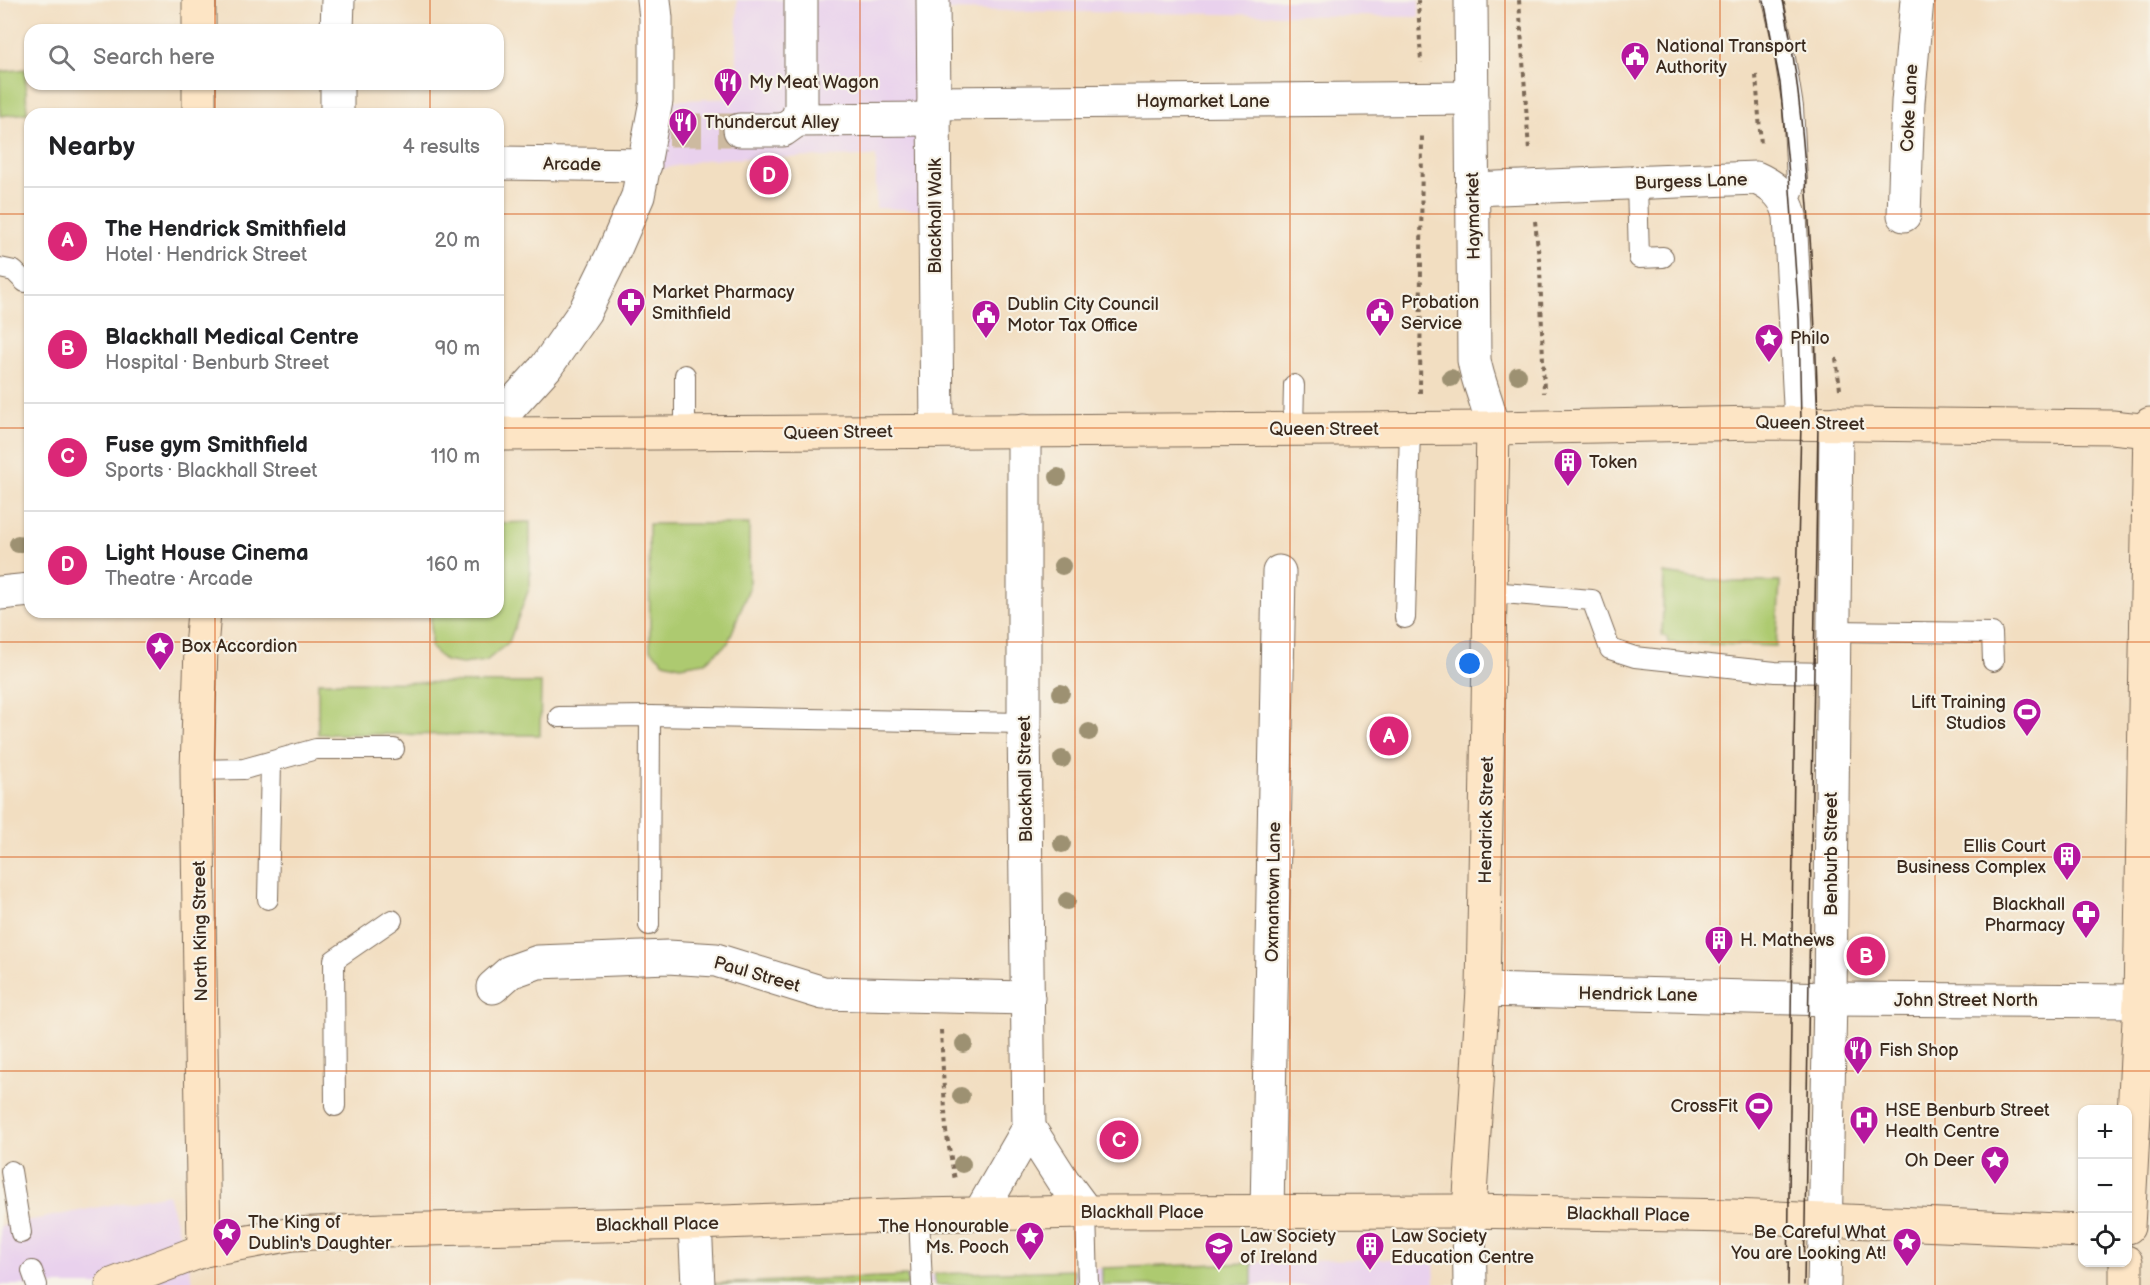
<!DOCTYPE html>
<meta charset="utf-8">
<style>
body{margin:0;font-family:"Balsamiq Sans",sans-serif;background:#f2f2f2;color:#202124}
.controls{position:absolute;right:18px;bottom:18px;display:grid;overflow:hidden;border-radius:12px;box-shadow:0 2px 4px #0004}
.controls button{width:54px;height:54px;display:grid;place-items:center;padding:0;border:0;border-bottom:2px solid #e0e0e0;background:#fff;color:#202124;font:30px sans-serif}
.you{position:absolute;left:1470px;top:664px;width:21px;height:21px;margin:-15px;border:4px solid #fff;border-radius:50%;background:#1a73e8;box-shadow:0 0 0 9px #1a73e833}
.badge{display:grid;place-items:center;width:39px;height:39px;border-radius:50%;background:#db2777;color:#fff;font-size:20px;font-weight:700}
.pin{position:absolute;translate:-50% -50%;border:3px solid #fff;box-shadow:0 2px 6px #0006}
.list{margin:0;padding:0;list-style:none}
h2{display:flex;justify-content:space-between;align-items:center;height:78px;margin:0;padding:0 24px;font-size:26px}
h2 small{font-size:20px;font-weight:400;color:#757577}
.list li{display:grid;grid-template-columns:39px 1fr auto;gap:18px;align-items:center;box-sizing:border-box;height:108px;padding:0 24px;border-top:2px solid #e0e0e0}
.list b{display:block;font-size:22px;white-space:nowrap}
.list p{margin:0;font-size:20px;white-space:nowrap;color:#757577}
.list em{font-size:20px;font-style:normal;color:#757577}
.icon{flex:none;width:33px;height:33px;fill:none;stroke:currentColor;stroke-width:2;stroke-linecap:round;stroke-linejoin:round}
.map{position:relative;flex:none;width:2150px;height:1285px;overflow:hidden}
.search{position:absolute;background:#fff;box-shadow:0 2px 4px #0004;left:24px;top:24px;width:480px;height:66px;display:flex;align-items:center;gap:15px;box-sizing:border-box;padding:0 21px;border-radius:18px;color:#757577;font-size:22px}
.panel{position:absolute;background:#fff;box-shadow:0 2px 4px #0004;left:24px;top:108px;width:480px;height:510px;border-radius:18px}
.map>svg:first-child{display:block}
</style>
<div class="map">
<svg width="2150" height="1285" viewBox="0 0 2150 1285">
<rect width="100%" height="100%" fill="#f7f3e8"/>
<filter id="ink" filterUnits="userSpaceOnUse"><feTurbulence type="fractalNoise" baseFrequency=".0167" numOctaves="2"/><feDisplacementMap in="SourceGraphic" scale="12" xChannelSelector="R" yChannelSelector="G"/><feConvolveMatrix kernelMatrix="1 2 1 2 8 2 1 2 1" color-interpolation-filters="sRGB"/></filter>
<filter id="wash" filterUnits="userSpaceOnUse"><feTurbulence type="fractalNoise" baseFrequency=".008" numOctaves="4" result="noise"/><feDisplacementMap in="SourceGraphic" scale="24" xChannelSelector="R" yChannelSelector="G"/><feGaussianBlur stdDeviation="1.35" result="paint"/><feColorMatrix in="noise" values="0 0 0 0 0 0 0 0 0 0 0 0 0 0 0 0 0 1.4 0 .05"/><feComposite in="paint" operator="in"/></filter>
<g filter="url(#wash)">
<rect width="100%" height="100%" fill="#f2dec1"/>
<g fill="#e9d1ed">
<polygon points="737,0 1419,0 1419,17 942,10 944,211 876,208 876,156 709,159 657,170 656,101 737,98"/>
<polygon points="168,1194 194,1285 0,1285 0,1226"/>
<polygon points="1434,1258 1435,1285 711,1284 1305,1260"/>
</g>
<g fill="#adca70" stroke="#747a47" stroke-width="1.5">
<polygon points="25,69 27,113 0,116 0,72"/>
<polygon points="530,522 530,586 509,642 486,661 462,664 445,661 431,648 431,612 498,612 498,523"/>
<polygon points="649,524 749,524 749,588 728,643 705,662 680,666 664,662 650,649"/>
<polygon points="1664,573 1726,582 1780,582 1776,646 1668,643 1667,637 1662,636"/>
<polygon points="318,682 541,683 540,735 318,734"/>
<polygon points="1252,1263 1252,1285 1102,1285 1102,1268"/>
<polygon points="1074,1270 1074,1285 935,1285 934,1274"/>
<polygon points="907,1276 908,1285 711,1284"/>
</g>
</g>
<g filter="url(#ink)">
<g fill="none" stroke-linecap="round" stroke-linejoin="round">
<polyline stroke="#cdbaa0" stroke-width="33" stroke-dasharray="33 16" stroke-linecap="butt" points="669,130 740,130"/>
<g stroke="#7b6957" stroke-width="22">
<g id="lane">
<polyline points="1773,0 1783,45 1793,107 1797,181 1788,205"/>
<polyline points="1637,183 1639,258 1663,257"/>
<polyline points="0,268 14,271 25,282"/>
<polyline points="685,375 685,434"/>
<polyline points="1293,429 1294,385"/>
<polyline points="1490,592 1592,600 1610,649 1635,657 1775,672 1832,673"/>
<polyline points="1405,618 1410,428"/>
<polyline points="1833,631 1992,633 1993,661"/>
<polyline points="559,717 650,716 1024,723"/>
<polyline points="197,770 244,769 316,749 394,749"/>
<polyline points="268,899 271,762"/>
<polyline points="649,925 650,716"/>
<polyline points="335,1106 334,960 392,920"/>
<polyline points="11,1171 21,1233"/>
<polyline points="1086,1212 1088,1285"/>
<polyline points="919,1215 922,1285"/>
<polyline points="32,1271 37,1285"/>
</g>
</g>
<g stroke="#7b6957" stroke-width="35">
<g id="street">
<polyline points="933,0 937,431"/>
<path d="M1471,0L1474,360C1478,384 1489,404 1493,428"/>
<polyline points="337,30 338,0"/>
<polyline points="934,103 1472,98"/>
<polyline points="337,114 337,84"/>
<polyline points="797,120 934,119"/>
<polyline points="740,130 783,130 797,120 801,107 801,0"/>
<polyline points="498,163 645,165"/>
<path d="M1472,189L1756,178C1774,186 1786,196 1790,216L1801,423"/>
<polyline points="1904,215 1908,102 1917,0"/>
<polyline points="498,420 546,367 585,311 611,258 638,196 656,101 656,18 654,0"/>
<polyline points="0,593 30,590"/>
<polyline points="493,987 510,972 538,962 668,957 716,960 823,993 1028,998"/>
<polyline points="1483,990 1830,999 2140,1001"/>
<polyline points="1029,1128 1063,1181 1086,1212"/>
<polyline points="1469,1211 1470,1285"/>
<polyline points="1267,1212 1279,572"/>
<polyline points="980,1213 1029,1128 1024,723 1024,430"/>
<polyline points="695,1223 698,1285"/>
<polyline points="1824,1285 1830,999 1836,423"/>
</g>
</g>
<g stroke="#7b6957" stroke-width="35">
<g id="secondary">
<polyline points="199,0 199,30"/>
<polyline points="199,84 199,114"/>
<polyline points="498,434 1493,428 1761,423 2112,427 2150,431"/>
<polyline points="1469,1211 1483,990 1493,428"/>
<polyline points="2128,1227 2140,1001 2150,424"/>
<polyline points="204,1250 197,770 201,648 204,612"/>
<polyline points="112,1285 204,1250 293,1234 383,1230 695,1223 919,1215 1086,1212 1469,1211 1732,1216 2082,1231"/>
<polyline points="2126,1285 2126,1262"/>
</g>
</g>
<g stroke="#7b6957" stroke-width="4" stroke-dasharray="4.5 4.5" stroke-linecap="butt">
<polyline points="1418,0 1421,63"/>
<polyline points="1519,0 1529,151"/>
<polyline points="1756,75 1761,145"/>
<polyline points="1535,221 1540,267 1544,393"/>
<polyline points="1836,358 1840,389"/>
<polyline points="1420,393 1422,134"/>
<polyline points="941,1030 946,1131 955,1180"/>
</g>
<use href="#lane" stroke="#fff" stroke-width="20"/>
<use href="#street" stroke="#fff" stroke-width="33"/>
<use href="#secondary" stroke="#fde5c5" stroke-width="33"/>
<g stroke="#3b2a1e" stroke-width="1.5">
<polyline points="1764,0 1780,83 1789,175 1799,319 1801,423 1795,672 1788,1285"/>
<path d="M1783,0C1795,56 1801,111 1805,167C1812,253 1816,338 1818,423L1804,1285"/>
</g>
</g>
<g fill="#9d9172">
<circle cx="1518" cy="375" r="9"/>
<circle cx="1451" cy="378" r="9"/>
<circle cx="1058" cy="477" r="9"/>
<circle cx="18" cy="544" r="9"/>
<circle cx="1062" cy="566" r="9"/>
<circle cx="1061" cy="693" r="9"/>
<circle cx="1089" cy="732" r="9"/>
<circle cx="1062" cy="759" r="9"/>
<circle cx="1062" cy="844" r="9"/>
<circle cx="1067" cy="901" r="9"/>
<circle cx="964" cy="1044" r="9"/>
<circle cx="961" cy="1096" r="9"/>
<circle cx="962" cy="1164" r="9"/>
</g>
</g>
<path fill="none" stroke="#d7540e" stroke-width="1.5" stroke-opacity="0.55" d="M215,0V30M430,0V30M645,0V1285M860,0V1285M1075,0V1285M1290,0V1285M1505,0V1285M1720,0V1285M1935,0V1285M215,84V114M430,84V114M0,214H30M498,214H2150M0,428H30M498,428H2150M215,612V1285M430,612V1285M0,642H2150M0,857H2150M0,1071H2150"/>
<defs>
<g id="civic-pin" transform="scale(1.5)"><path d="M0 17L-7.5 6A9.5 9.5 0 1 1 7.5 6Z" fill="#b5179e" stroke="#f7f3e8"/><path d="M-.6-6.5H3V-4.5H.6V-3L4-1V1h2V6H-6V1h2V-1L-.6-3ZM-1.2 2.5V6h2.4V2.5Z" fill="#fff"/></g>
<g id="restaurant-pin" transform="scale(1.5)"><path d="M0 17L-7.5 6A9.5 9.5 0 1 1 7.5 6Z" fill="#b5179e" stroke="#f7f3e8"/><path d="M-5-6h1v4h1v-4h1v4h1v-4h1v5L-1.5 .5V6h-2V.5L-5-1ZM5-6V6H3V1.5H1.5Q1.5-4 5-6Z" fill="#fff"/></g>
<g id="pharmacy-pin" transform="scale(1.5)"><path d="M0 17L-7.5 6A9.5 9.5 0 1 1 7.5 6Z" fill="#b5179e" stroke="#f7f3e8"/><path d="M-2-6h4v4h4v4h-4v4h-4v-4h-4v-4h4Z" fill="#fff"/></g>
<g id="sight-pin" transform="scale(1.5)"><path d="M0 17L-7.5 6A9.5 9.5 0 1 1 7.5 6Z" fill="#b5179e" stroke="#f7f3e8"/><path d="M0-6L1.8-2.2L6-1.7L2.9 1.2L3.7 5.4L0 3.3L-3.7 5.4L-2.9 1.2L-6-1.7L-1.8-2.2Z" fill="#fff"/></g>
<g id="building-pin" transform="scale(1.5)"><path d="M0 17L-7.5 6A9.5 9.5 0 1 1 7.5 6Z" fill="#b5179e" stroke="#f7f3e8"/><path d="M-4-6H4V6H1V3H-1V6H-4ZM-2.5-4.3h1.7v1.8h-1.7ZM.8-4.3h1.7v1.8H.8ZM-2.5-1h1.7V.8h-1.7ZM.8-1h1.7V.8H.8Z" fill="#fff"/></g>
<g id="stadium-pin" transform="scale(1.5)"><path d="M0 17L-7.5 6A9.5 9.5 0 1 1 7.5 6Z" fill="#b5179e" stroke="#f7f3e8"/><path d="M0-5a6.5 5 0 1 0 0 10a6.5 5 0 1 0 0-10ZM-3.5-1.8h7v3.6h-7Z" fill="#fff"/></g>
<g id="hospital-pin" transform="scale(1.5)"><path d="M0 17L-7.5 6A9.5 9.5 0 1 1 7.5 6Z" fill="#b5179e" stroke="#f7f3e8"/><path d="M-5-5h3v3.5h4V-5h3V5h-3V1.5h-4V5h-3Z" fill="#fff"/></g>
<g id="university-pin" transform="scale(1.5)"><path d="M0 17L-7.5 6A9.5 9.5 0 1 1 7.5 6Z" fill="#b5179e" stroke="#f7f3e8"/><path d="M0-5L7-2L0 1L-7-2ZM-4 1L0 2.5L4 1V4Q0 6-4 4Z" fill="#fff"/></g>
</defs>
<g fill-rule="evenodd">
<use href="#civic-pin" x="1635" y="56"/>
<use href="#restaurant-pin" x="728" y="82"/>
<use href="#restaurant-pin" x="683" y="122"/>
<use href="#pharmacy-pin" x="631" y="302"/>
<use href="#civic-pin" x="1380" y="312"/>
<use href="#civic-pin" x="986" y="314"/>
<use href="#sight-pin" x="1769" y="338"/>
<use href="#building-pin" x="1568" y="462"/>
<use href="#sight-pin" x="160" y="646"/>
<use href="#stadium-pin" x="2027" y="712"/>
<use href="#building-pin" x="2067" y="856"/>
<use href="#pharmacy-pin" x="2086" y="914"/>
<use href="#building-pin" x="1719" y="940"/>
<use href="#restaurant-pin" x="1858" y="1050"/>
<use href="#stadium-pin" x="1759" y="1106"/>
<use href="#hospital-pin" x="1864" y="1120"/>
<use href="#sight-pin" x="1995" y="1160"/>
<use href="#sight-pin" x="227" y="1232"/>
<use href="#sight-pin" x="1030" y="1236"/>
<use href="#sight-pin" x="1907" y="1242"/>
<use href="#university-pin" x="1219" y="1246"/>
<use href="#building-pin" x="1370" y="1246"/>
</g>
<g text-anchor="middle" stroke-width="4.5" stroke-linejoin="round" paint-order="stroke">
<g font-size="18" fill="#3b2a1e" stroke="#f7f3e8" text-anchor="start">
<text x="1656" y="52">National Transport<tspan x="1656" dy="21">Authority</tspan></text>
<text x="749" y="88">My Meat Wagon</text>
<text x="704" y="128">Thundercut Alley</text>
<text x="652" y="298">Market Pharmacy<tspan x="652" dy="21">Smithfield</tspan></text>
<text x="1401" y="308">Probation<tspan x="1401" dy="21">Service</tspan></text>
<text x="1007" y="310">Dublin City Council<tspan x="1007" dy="21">Motor Tax Office</tspan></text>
<text x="1790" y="344">Philo</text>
<text x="1589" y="468">Token</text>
<text x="181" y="652">Box Accordion</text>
<text x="2006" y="708" text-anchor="end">Lift Training<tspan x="2006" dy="21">Studios</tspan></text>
<text x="2046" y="852" text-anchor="end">Ellis Court<tspan x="2046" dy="21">Business Complex</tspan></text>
<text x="2065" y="910" text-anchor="end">Blackhall<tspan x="2065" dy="21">Pharmacy</tspan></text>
<text x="1740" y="946">H. Mathews</text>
<text x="1879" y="1056">Fish Shop</text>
<text x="1738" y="1112" text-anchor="end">CrossFit</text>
<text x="1885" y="1116">HSE Benburb Street<tspan x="1885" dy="21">Health Centre</tspan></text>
<text x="1974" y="1166" text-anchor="end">Oh Deer</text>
<text x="248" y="1228">The King of<tspan x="248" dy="21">Dublin's Daughter</tspan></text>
<text x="1009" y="1232" text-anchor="end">The Honourable<tspan x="1009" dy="21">Ms. Pooch</tspan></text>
<text x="1886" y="1238" text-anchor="end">Be Careful What<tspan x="1886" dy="21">You are Looking At!</tspan></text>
<text x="1240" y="1242">Law Society<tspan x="1240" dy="21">of Ireland</tspan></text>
<text x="1391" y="1242">Law Society<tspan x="1391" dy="21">Education Centre</tspan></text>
</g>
<g font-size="18" fill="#3b2a1e" stroke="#f7f3e8">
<text x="1203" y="107">Haymarket Lane</text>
<text transform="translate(1909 108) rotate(-87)" y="6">Coke Lane</text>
<text transform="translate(572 164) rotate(1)" y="6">Arcade</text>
<text transform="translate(1691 181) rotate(-2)" y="6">Burgess Lane</text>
<text transform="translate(935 216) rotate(-90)" y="6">Blackhall Walk</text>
<text transform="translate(1473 216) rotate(-91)" y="6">Haymarket</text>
<text transform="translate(1810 423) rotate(1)" y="6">Queen Street</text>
<text x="1324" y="435">Queen Street</text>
<text transform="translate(838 432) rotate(-1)" y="6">Queen Street</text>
<text transform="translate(1025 779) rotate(-91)" y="6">Blackhall Street</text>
<text transform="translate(1486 820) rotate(-89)" y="6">Hendrick Street</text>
<text transform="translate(1831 854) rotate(-90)" y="6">Benburb Street</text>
<text transform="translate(1273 892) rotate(-89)" y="6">Oxmantown Lane</text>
<text transform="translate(200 931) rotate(-91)" y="6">North King Street</text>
<text transform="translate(757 974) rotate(16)" y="6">Paul Street</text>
<text transform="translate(1638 994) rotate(1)" y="6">Hendrick Lane</text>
<text x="1966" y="1006">John Street North</text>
<text x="1142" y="1218">Blackhall Place</text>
<text transform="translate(1628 1214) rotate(1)" y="6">Blackhall Place</text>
<text transform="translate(657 1224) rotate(-1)" y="6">Blackhall Place</text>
</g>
</g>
</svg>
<div class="controls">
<button>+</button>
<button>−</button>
<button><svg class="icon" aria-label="locate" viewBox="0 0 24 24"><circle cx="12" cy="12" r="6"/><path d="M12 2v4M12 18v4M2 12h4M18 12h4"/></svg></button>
</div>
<div class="you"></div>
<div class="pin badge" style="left:1389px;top:736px">A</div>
<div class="pin badge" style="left:1866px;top:956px">B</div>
<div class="pin badge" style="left:1119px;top:1140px">C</div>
<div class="pin badge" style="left:769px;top:175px">D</div>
<div class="search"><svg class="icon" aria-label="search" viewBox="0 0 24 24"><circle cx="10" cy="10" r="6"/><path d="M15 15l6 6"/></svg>Search here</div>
<section class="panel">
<h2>Nearby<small>4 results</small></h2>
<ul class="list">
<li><span class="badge">A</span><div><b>The Hendrick Smithfield</b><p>Hotel · Hendrick Street</p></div><em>20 m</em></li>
<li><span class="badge">B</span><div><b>Blackhall Medical Centre</b><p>Hospital · Benburb Street</p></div><em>90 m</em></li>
<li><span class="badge">C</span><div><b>Fuse gym Smithfield</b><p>Sports · Blackhall Street</p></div><em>110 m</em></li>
<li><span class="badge">D</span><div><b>Light House Cinema</b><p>Theatre · Arcade</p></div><em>160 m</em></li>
</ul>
</section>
</div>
